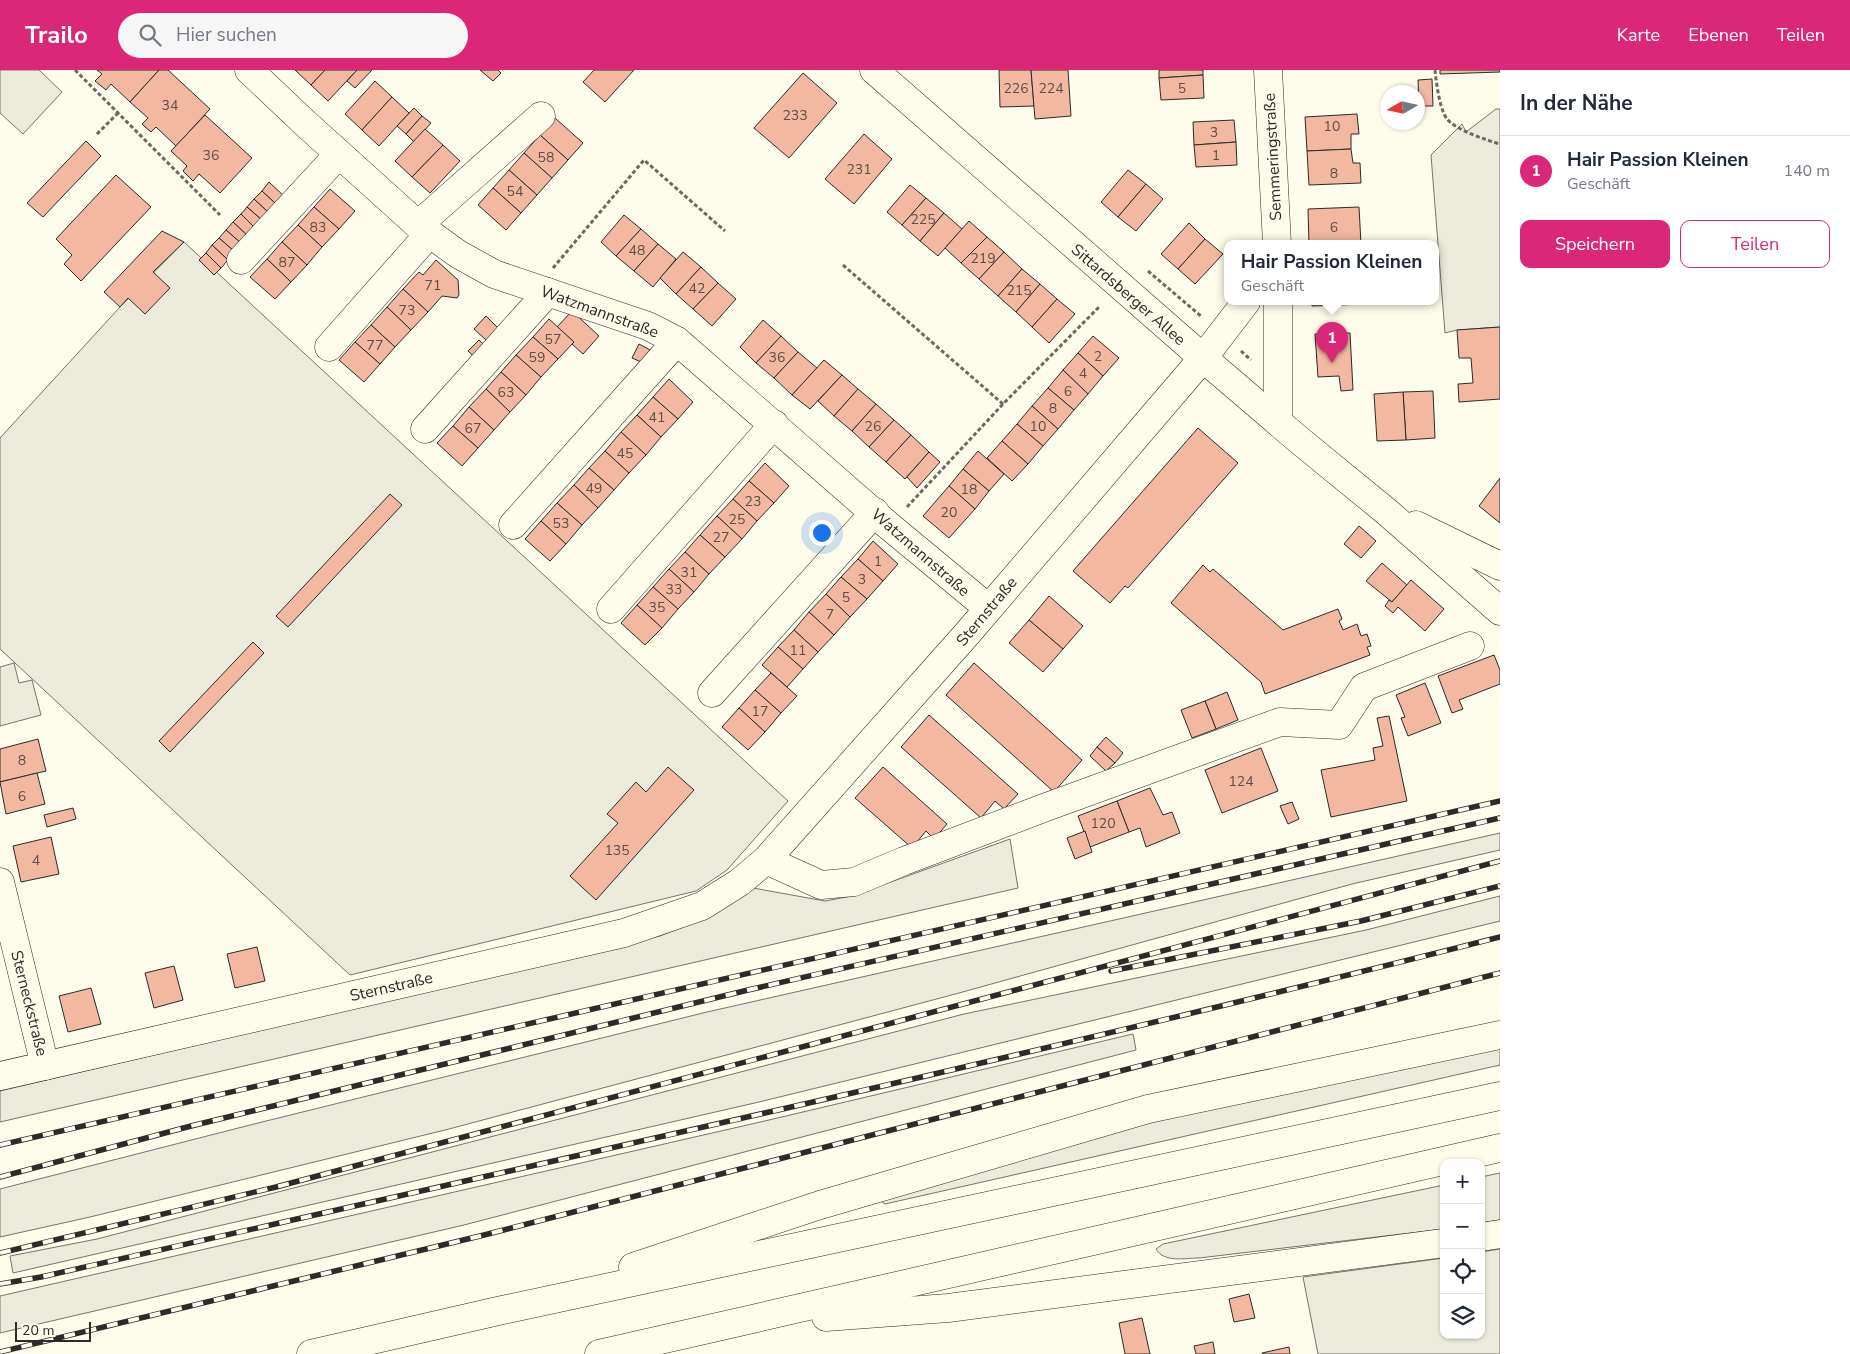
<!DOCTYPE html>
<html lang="de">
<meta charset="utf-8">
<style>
body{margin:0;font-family:"Nunito Sans",sans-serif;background:#f6f6f7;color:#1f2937}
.controls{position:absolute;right:15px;bottom:15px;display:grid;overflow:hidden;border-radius:10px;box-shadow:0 1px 4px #0004}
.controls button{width:45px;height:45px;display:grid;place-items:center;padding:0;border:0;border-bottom:1px solid #e0e1e3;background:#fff;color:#1f2937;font:25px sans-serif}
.compass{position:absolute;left:1380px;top:15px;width:45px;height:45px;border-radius:50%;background:#fff;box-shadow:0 1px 4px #0004;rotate:261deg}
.scale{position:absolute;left:15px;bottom:12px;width:76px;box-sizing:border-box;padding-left:5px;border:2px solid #2b2b2b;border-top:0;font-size:14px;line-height:18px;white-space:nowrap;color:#2b2b2b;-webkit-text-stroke:4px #fdfbea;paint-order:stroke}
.you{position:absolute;left:821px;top:462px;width:18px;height:18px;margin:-12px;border:4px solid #fff;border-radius:50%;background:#1a73e8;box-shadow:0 0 0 8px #1a73e833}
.badge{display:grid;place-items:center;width:32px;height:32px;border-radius:50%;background:#db2777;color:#fff;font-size:16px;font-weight:700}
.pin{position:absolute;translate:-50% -41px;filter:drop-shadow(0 1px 2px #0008)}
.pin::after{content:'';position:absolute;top:26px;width:18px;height:15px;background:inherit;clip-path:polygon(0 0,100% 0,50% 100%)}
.popup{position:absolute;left:1224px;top:170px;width:215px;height:65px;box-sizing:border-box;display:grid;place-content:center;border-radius:10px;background:#fff;filter:drop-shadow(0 1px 4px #0005);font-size:16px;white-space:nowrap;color:#747a83}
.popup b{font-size:19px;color:#1f2937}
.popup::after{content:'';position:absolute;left:50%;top:100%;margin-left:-10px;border:10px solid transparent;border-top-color:#fff}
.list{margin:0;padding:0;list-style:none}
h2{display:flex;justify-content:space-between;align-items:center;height:65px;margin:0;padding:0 20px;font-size:21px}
h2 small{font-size:16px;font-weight:400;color:#747a83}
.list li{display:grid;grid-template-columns:32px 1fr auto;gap:15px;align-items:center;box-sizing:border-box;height:70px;padding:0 20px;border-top:1px solid #e0e1e3}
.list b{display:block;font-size:19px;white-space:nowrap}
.list p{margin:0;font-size:16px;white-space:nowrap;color:#747a83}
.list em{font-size:16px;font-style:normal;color:#747a83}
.actions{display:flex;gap:10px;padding:15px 20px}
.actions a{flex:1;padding:11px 0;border:1px solid #db2777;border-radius:10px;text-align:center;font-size:18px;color:#db2777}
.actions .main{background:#db2777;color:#fff}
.icon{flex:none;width:28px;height:28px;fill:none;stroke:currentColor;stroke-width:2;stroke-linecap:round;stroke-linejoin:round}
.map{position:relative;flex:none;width:1500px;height:1284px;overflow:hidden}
header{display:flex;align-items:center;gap:30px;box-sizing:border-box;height:70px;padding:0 25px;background:#db2777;color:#fff}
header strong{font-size:24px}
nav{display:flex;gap:28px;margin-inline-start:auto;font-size:18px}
.search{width:350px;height:45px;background:#f6f6f7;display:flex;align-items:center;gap:12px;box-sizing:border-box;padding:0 18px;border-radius:28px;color:#747a83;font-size:19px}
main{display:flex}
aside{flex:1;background:#fff}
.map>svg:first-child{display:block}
</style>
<header>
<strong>Trailo</strong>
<div class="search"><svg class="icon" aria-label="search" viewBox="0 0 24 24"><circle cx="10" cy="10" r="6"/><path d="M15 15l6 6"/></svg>Hier suchen</div>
<nav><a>Karte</a><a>Ebenen</a><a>Teilen</a></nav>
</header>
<main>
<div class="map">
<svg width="1500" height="1284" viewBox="0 0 1500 1284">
<rect width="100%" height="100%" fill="#fdfbea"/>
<g fill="#ecebdb" stroke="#74746e">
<polygon points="0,0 39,0 62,22 23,64 0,43"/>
<polygon points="1496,39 1500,39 1500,257 1457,260 1445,263 1431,85 1462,54 1466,62"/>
<polygon points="184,172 788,731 727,800 696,821 350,905 0,579 0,368 120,237"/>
<polygon points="1500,763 1500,780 1352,814 959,923 449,1059 90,1147 0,1167 0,1119 254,1054 707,942"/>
<polygon points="1010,769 1018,818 0,1052 0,1021 660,866 703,849 753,818 825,831 852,826"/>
<polygon points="1500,826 1500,851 759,1032 13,1203 10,1186 97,1169 964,944 1366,860"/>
<polygon points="1133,964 1136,980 464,1155 0,1263 0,1226 769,1050"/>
<polygon points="1500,974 1500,995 885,1134 879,1130 1144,1053"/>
<polygon points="1500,1103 1500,1150 1481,1153 1481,1107"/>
<path d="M1444,1115V1159L1199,1188C1185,1188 1164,1193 1156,1179L1163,1174Z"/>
<polygon points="1500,1179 1500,1284 1318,1284 1303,1207 1444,1188 1444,1265 1481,1265 1481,1182"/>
</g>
<polygon fill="#eceadb" stroke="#74746e" points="14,593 19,613 32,610 41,645 0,656 0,597"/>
<g fill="#f2b8a0" stroke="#2b2b2b">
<polygon points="97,0 159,0 130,32 111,14 106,20 95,11 102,4"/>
<polygon points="159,0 168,0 210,39 176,76 156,57 151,62 142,54 148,48 130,32"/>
<polygon points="295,0 325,0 311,15"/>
<polygon points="325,0 357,0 328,31 311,15"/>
<polygon points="357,0 372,0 355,18 347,11"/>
<polygon points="480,0 498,0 501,3 493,11"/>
<polygon points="594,0 634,0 605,32 583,12"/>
<polygon points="999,0 1031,0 1034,36 1000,37"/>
<polygon points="1031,0 1068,0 1071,46 1035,49"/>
<polygon points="1159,0 1203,0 1203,5 1159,8"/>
<polygon points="1440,0 1500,0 1500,2 1440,4"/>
<polygon points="803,3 837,33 789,88 754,58"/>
<polygon points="1203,5 1204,28 1161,30 1159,8"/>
<polygon points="1432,9 1433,36 1419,36 1418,10"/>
<polygon points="375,11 392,27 362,60 345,44"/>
<polygon points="392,27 409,43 379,76 362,60"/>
<polygon points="414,38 422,46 406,64 397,56"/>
<polygon points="1357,44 1359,64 1351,64 1351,79 1307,81 1305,47"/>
<polygon points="205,45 252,88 220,123 199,104 193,111 183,101 187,96 171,81"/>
<polygon points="422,46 431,53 414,72 406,64"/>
<polygon points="555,48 583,73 568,90 540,65"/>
<polygon points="1234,50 1236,72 1194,75 1193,52"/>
<polygon points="425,59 443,75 412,107 395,91"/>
<polygon points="864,64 892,89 854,134 825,109"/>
<polygon points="540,65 568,90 552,108 524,83"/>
<polygon points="86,71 101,86 43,147 27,133"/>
<polygon points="1236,72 1237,95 1196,97 1194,75"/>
<polygon points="443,75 460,91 430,123 412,107"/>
<polygon points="1351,79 1353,93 1360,93 1361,113 1309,115 1307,81"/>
<polygon points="524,83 552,108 537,125 509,100"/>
<polygon points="509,100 537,125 521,143 493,118"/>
<polygon points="1128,100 1146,114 1118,147 1101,132"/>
<polygon points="116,105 151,137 81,211 64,194 72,185 56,169"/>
<polygon points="269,112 285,127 277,135 262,121"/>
<polygon points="1146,114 1163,129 1136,161 1118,147"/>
<polygon points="910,115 926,128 902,155 887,142"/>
<polygon points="493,118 521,143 506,160 478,135"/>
<polygon points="330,119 355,141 339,159 314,137"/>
<polygon points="262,121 277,135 270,144 254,129"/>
<polygon points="926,128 944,143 920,171 902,155"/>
<polygon points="254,129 270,144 263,151 247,137"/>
<polygon points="247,137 263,151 256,159 241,144"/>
<polygon points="314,137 339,159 322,177 298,155"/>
<polygon points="1359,137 1361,174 1309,174 1308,139"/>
<polygon points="944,143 962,159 938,186 920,171"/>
<polygon points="241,144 256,159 249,167 233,152"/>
<polygon points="624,145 641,159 616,186 601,172"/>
<polygon points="969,151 987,167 961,193 945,178"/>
<polygon points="233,152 249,167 242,174 226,160"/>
<polygon points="1189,153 1205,169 1178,199 1161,184"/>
<polygon points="298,155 322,177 307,195 282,172"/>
<polygon points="641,159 658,174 634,201 616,186"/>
<polygon points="226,160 242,174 235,182 219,168"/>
<polygon points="162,161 184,172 153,202 170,218 145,244 128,228 120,237 104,222"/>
<polygon points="987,167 1004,182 979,209 961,193"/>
<polygon points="219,168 235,182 228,190 212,175"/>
<polygon points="1205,169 1223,184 1195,214 1178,199"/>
<polygon points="282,172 307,195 291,212 267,189"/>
<polygon points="658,174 676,189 653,217 634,201"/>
<polygon points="212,175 228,190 221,198 206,183"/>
<polygon points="683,182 701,197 676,224 660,208"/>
<polygon points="1004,182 1022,199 998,226 979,209"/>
<polygon points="206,183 221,198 214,205 199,190"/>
<polygon points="267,189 291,212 275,229 250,207"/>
<polygon points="436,190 458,210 459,225 457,228 442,226 428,242 403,219 419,202 423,205"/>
<polygon points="701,197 718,213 693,239 676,224"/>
<polygon points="1022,199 1040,214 1016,242 998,226"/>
<polygon points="718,213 736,229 712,256 693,239"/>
<polygon points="1040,214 1057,229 1032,257 1016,242"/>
<polygon points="403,219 428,242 411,260 387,237"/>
<polygon points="1057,229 1075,244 1049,273 1032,257"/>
<polygon points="1312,232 1364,232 1364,234 1312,236"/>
<polygon points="387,237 411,260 395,277 371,255"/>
<polygon points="572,241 599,266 583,284 572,274 574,272 557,257"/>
<polygon points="486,246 498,258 486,270 474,259"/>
<polygon points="549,249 574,272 558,289 533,267"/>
<polygon points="763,250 781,266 756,293 740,277"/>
<polygon points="371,255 395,277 380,294 355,272"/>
<polygon points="1500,257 1500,329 1459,332 1458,314 1473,313 1471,288 1459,288 1457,260"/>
<polygon points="1350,263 1353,320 1341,321 1339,306 1318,307 1315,264"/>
<polygon points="781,266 798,282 774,308 756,293"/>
<polygon points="1093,266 1119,288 1103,306 1078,283"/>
<polygon points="533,267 558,289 541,307 516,285"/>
<polygon points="479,270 490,280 479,291 468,281"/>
<polygon points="355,272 380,294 364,312 339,290"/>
<polygon points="639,274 652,281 646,294 632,288"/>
<polygon points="798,282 817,298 792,325 774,308"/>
<polygon points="1078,283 1103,306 1088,324 1063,300"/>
<polygon points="516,285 541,307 526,325 501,302"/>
<polygon points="824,290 842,305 810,339 792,325"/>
<polygon points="1063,300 1088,324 1074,340 1048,318"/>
<polygon points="501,302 526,325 510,342 486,319"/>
<polygon points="842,305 858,319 834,346 818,331"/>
<polygon points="669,309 693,332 678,349 653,327"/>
<polygon points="1048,318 1074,340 1058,359 1032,336"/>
<polygon points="486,319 510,342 494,360 469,337"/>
<polygon points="858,319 876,334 852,361 834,346"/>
<polygon points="1433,321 1435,368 1406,370 1403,322"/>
<polygon points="1403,322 1406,370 1377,371 1374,324"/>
<polygon points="653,327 678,349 661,367 637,345"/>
<polygon points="876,334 894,350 869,377 852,361"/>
<polygon points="1032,336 1058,359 1043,376 1017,354"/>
<polygon points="469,337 494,360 478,378 453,356"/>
<polygon points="637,345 661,367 646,385 621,362"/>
<polygon points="894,350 911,365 886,392 869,377"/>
<polygon points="1017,354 1043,376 1028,394 1002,371"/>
<polygon points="453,356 478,378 462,396 437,373"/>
<polygon points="1198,358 1238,393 1128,518 1125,516 1110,533 1073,501"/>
<polygon points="621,362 646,385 629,403 605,381"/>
<polygon points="911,365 929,382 905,409 886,392"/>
<polygon points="1002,371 1028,394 1012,411 987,388"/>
<polygon points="605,381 629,403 614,420 589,398"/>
<polygon points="978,381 1004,404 989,421 963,399"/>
<polygon points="929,382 940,392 917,418 907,407"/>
<polygon points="765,393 789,416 774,433 749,411"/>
<polygon points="589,398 614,420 598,438 574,415"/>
<polygon points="963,399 989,421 975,439 949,416"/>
<polygon points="1500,408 1500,453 1479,436"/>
<polygon points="749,411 774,433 757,451 733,429"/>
<polygon points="574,415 598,438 582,455 557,433"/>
<polygon points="949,416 975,439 949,468 923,446"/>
<polygon points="390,424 402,435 288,557 276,546"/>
<polygon points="733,429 757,451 742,469 717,446"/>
<polygon points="557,433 582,455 566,474 541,451"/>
<polygon points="717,446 742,469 725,487 700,465"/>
<polygon points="541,451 566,474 550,491 525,469"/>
<polygon points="1359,456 1376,471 1361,488 1344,474"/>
<polygon points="700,465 725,487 709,504 685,482"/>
<polygon points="873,471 898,494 883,511 858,489"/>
<polygon points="685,482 709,504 694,522 669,499"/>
<polygon points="858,489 883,511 867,529 841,507"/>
<polygon points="1382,493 1407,515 1392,532 1366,511"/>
<polygon points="1203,495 1210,502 1213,499 1283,560 1338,539 1342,549 1339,551 1343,560 1357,554 1361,566 1367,564 1371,576 1367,577 1370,585 1265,624 1261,612 1171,533"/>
<polygon points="669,499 694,522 678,539 653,517"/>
<polygon points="841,507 867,529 850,547 826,524"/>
<polygon points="1411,510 1444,539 1425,561 1398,537 1393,543 1385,536 1389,530 1392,532"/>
<polygon points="653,517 678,539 662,558 637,535"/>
<polygon points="826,524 850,547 834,565 809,542"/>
<polygon points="1049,526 1083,556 1063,579 1029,550"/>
<polygon points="637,535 662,558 645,575 621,553"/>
<polygon points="809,542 834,565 818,582 794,560"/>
<polygon points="1029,550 1063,579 1043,602 1009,573"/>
<polygon points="794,560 818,582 803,599 778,577"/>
<polygon points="253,572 264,583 170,682 159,671"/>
<polygon points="778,577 803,599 787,617 762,595"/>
<polygon points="1494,585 1500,600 1500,614 1459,630 1463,639 1452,643 1438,606"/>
<polygon points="974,593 1082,690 1054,722 946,625"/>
<polygon points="771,603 797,626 781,643 755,620"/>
<polygon points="1425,613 1441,653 1408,666 1401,648 1405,647 1396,625"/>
<polygon points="755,620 781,643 765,662 739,638"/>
<polygon points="1227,622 1238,650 1216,659 1205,631"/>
<polygon points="1205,631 1216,659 1192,668 1181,640"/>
<polygon points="739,638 765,662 748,680 722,657"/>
<polygon points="929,645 1018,724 1004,739 995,731 981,748 901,677"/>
<polygon points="1389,646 1407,731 1331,747 1321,700 1375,690 1373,678 1383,676 1377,648"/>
<polygon points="1106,667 1123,683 1115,693 1097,677"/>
<polygon points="38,669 46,701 0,712 0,679"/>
<polygon points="1097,677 1115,693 1106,701 1090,686"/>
<polygon points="1261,678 1278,721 1222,743 1205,700"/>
<polygon points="668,697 694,720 596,830 570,806 618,753 607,744 636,712 646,722"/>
<polygon points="883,697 947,754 934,769 926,761 912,778 855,728"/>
<polygon points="37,703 45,734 6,744 0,712"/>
<polygon points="1150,718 1163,745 1172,742 1180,763 1146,777 1140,758 1129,762 1117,731"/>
<polygon points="1117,731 1129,762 1090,777 1078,746"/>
<polygon points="1292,732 1299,749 1288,754 1280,736"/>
<polygon points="73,738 76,749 47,757 44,745"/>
<polygon points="1085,761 1092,782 1075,789 1067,768"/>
<polygon points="51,767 59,804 21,812 13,776"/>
<polygon points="257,877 265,911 235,918 227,884"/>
<polygon points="174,896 183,930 154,938 145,903"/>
<polygon points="91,918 101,954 68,962 59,926"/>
<polygon points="1249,1224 1255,1248 1234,1252 1229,1229"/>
<polygon points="1142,1248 1150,1284 1125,1284 1119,1253"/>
<polygon points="1213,1272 1215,1284 1196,1284 1194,1276"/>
<polygon points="1289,1277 1290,1284 1262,1284 1262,1283"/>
</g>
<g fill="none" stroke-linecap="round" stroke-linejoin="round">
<g stroke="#2b2b2b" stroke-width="29">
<g id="minor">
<polyline points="249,0 306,54 418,155 458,184 494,204 648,256 677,271 889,456 988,538"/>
<polyline points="1268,0 1277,174"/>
<polyline points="418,155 541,46"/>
<polyline points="241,190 339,84"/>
<polyline points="1278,232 1278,352"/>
<polyline points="329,277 429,164"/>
<polyline points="425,359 548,222"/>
<polyline points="513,455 677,271"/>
<polyline points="611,539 774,354"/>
<polyline points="712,623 875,442"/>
<polyline points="766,790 821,815 854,812 904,791 1049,736 1280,652 1339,655 1364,617 1470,576"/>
<polyline points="0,812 45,996"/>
<polyline points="0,1006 624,863 702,836 740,812 766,790 966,565 1203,288 1246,232"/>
</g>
</g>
<g stroke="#2b2b2b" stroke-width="29">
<g id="major">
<polyline points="874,0 1203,288 1299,370 1387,442 1500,541"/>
<polyline points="1416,455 1500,496"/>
</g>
</g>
<g stroke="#2b2b2b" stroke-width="29">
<g id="highway">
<polyline points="1481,1167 1500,1164"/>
<polyline points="633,1197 820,1135 1148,1039 1500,965"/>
<polyline points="826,1247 948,1238 1444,1173"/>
<polyline points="311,1284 498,1241 1500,1026"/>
<polyline points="599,1284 1500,1078"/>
</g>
</g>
<g stroke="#6a6964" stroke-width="3" stroke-dasharray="4 2.5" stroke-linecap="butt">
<polyline points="75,0 220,145"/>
<path d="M1435,0C1436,11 1440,41 1447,49C1456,60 1486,70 1500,74"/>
<polyline points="97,64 118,43"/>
<polyline points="843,195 1003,334"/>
<polyline points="553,198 644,90 725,161"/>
<polyline points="1148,201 1202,247"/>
<polyline points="1241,281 1251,290"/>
<polyline points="907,437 1003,334 1099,237"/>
</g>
<use href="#minor" stroke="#fdfbea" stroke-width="28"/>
<use href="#major" stroke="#fdfbea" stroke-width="28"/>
<use href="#highway" stroke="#fdfbea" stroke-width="28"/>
<g stroke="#2b2b2b" stroke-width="5.5">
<g id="rail">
<polyline points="1111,901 1361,851 1500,816"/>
<polyline points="0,1075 1500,731"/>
<polyline points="0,1107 191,1056 748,920 1500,748"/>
<polyline points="0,1183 276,1117 1500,791"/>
<path d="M0,1214L41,1207C528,1096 1016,990 1500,867"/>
<polyline points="0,1282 484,1165 1500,903"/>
</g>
</g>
<use href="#rail" stroke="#fdfbea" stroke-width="4" stroke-dasharray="11" stroke-linecap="butt"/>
</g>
<g text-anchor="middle" stroke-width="4" stroke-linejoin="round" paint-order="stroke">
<g font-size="14" fill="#5d4e48">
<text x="1016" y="23">226</text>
<text x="1051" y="23">224</text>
<text x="1182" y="23">5</text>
<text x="170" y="40">34</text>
<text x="795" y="50">233</text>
<text x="1332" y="61">10</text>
<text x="1214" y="67">3</text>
<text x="211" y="90">36</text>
<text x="1216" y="90">1</text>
<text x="546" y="92">58</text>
<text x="859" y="104">231</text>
<text x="1334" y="108">8</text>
<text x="515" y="126">54</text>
<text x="923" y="154">225</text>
<text x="318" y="162">83</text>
<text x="1334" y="162">6</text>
<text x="637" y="185">48</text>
<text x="983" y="193">219</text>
<text x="287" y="197">87</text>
<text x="433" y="220">71</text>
<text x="697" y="223">42</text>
<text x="1019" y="225">215</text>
<text x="407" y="245">73</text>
<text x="553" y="274">57</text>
<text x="375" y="280">77</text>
<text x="1098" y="291">2</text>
<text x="537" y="292">59</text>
<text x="777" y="292">36</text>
<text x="1083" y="308">4</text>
<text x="1068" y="326">6</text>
<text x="506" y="327">63</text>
<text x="1053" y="343">8</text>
<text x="657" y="352">41</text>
<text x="873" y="361">26</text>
<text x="1038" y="361">10</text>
<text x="473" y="363">67</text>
<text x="625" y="388">45</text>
<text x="594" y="423">49</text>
<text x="969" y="424">18</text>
<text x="753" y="436">23</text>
<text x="949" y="447">20</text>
<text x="737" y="454">25</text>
<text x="561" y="458">53</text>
<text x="721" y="472">27</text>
<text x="878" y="496">1</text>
<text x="689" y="507">31</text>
<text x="862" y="514">3</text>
<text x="674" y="524">33</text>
<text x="846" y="532">5</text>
<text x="657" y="542">35</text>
<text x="830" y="549">7</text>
<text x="798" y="585">11</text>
<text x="760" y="646">17</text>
<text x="22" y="695">8</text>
<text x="1241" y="716">124</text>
<text x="22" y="731">6</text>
<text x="1103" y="758">120</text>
<text x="617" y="785">135</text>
<text x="36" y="795">4</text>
</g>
<g font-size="16" fill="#2b2b2b" stroke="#fdfbea">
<text transform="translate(1272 87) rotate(-93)" y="6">Semmeringstraße</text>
<text transform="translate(1129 224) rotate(41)" y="6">Sittardsberger Allee</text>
<text transform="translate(600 241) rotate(20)" y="6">Watzmannstraße</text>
<text transform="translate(921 482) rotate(41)" y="6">Watzmannstraße</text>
<text transform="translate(986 541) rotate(-50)" y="6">Sternstraße</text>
<text transform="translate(391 916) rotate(-13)" y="6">Sternstraße</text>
<text transform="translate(30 933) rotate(76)" y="6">Sterneckstraße</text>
</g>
</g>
</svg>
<div class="controls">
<button>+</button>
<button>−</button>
<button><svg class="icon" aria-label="locate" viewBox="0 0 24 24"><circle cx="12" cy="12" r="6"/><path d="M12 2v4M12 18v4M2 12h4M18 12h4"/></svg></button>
<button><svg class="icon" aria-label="layers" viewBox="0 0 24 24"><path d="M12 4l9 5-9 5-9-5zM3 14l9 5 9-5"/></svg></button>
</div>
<svg class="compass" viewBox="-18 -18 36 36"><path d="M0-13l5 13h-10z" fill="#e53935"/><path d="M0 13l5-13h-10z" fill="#747a83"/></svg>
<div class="scale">20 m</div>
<div class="you"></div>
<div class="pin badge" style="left:1332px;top:293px">1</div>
<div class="popup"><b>Hair Passion Kleinen</b>Geschäft</div>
</div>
<aside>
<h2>In der Nähe<small></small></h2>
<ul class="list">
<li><span class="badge">1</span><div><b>Hair Passion Kleinen</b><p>Geschäft</p></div><em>140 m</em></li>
</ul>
<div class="actions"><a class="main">Speichern</a><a>Teilen</a></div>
</aside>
</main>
